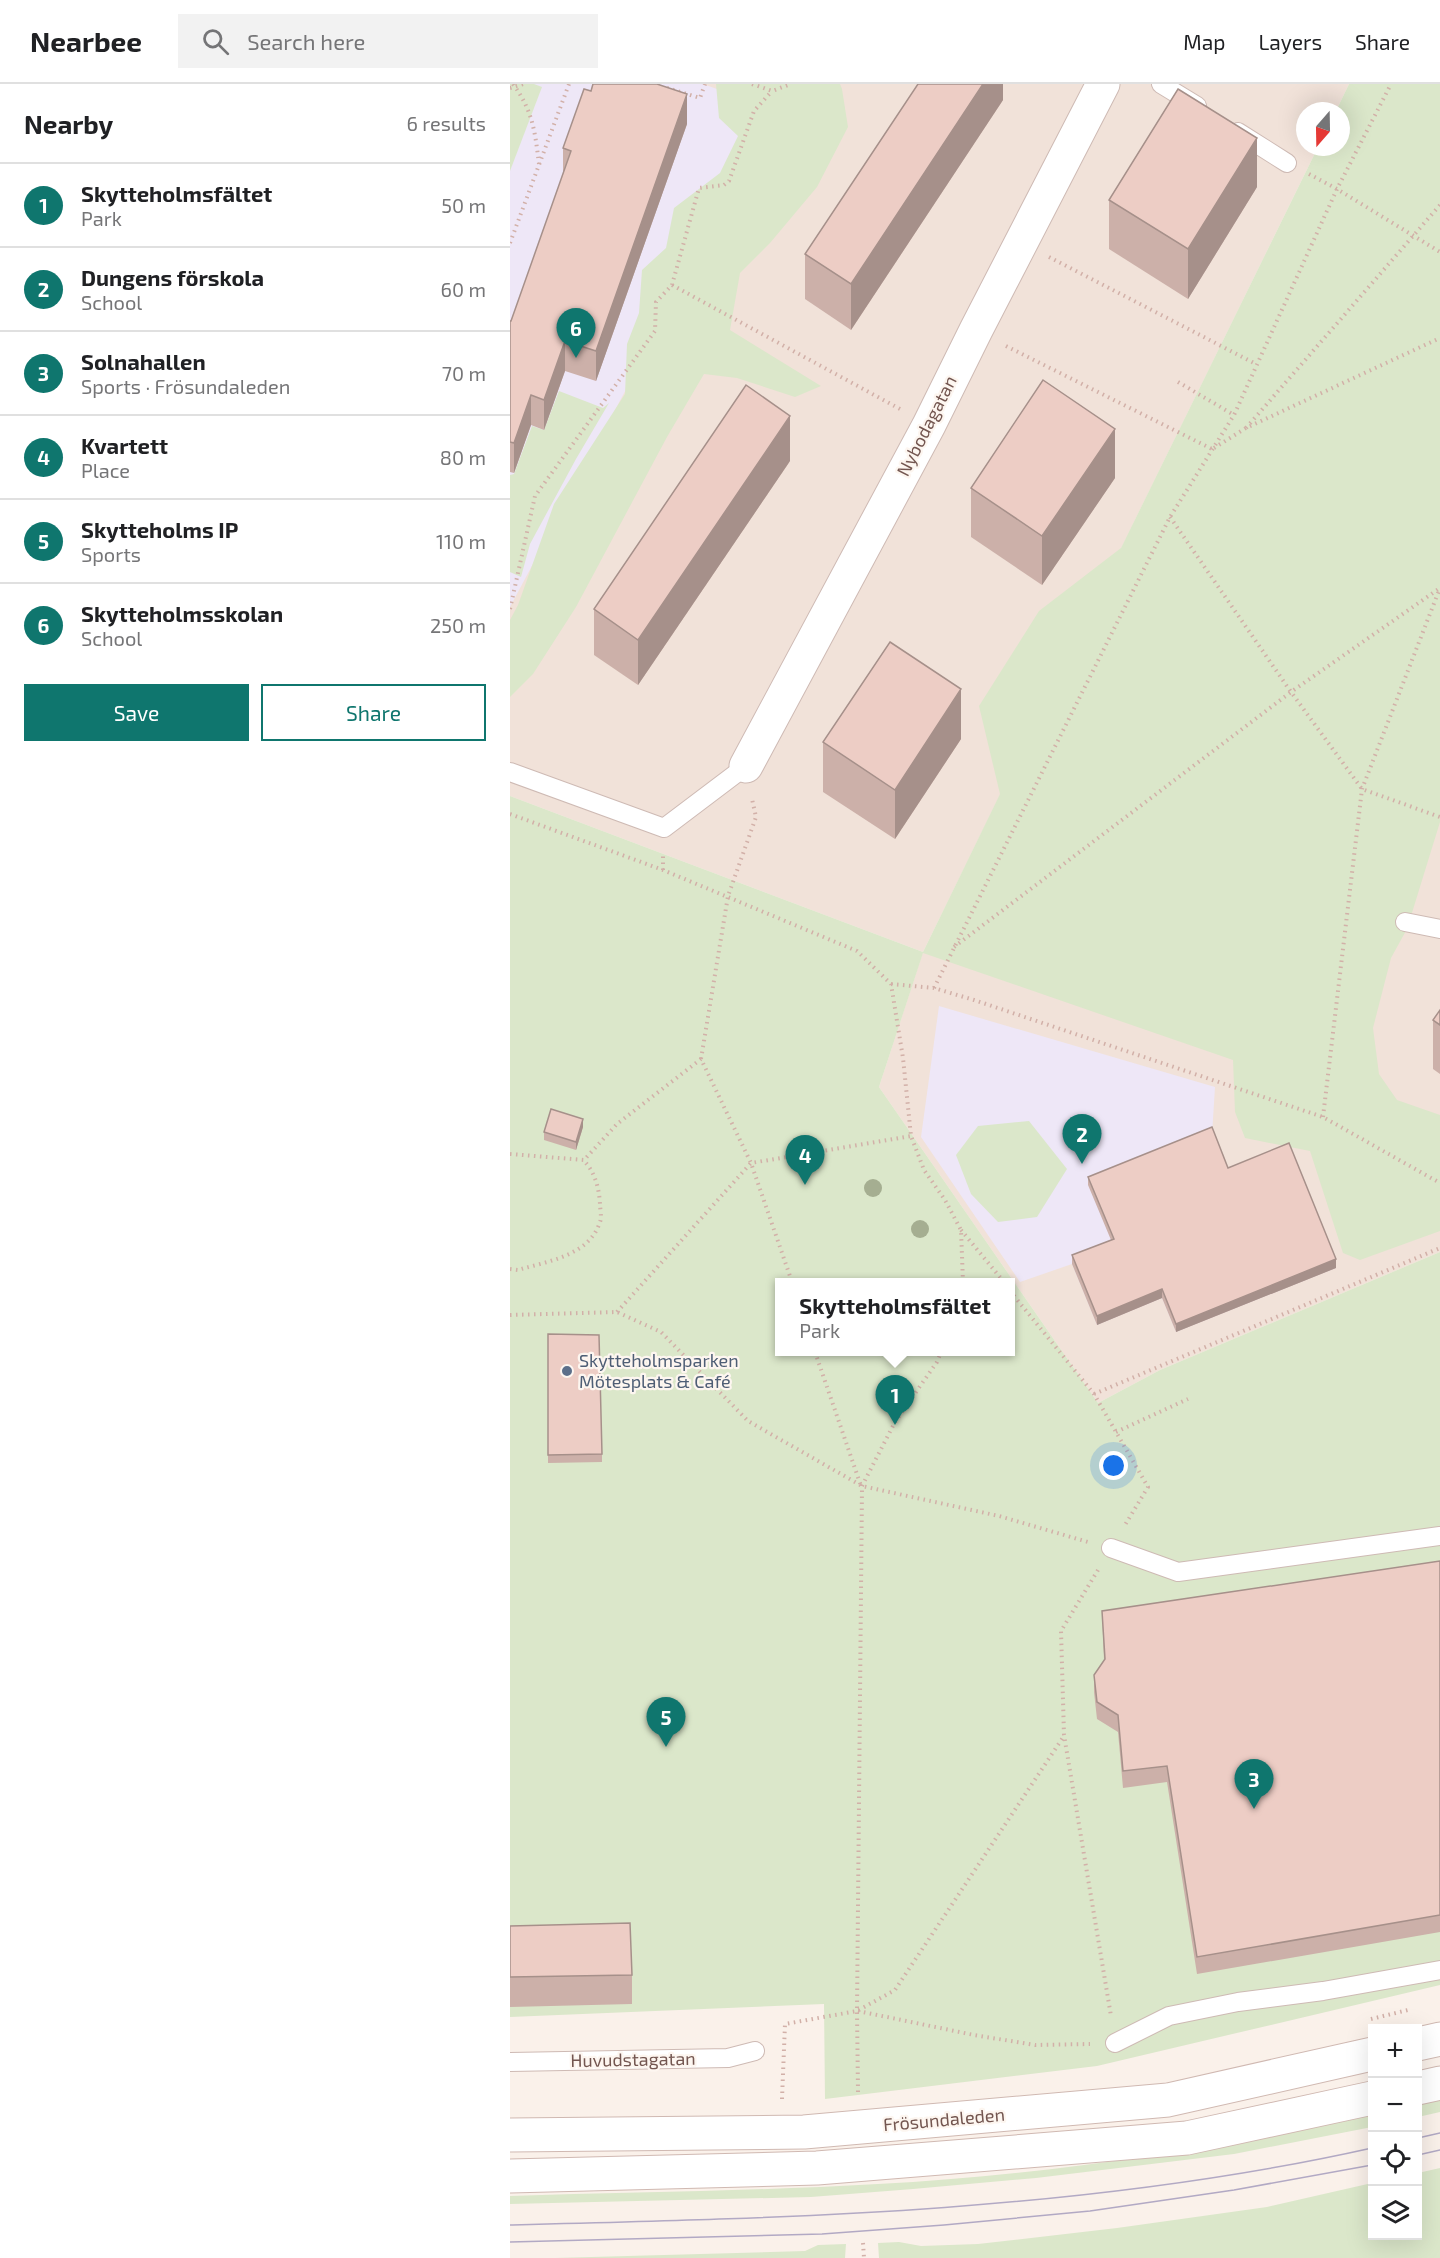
<!DOCTYPE html>
<meta charset="utf-8">
<style>
body{margin:0;font-family:"Exo 2",sans-serif;background:#f2f2f2;color:#202124}
.controls{position:absolute;right:18px;bottom:18px;display:grid;overflow:hidden;border-radius:0px;box-shadow:0 6px 24px #0002}
.controls button{width:54px;height:54px;display:grid;place-items:center;padding:0;border:0;border-bottom:2px solid #e0e0e0;background:#fff;color:#202124;font:30px sans-serif}
.compass{position:absolute;left:786px;top:18px;width:54px;height:54px;border-radius:50%;background:#fff;box-shadow:0 6px 24px #0002;rotate:200deg}
.you{position:absolute;left:604px;top:1382px;width:21px;height:21px;margin:-15px;border:4px solid #fff;border-radius:50%;background:#1a73e8;box-shadow:0 0 0 9px #1a73e833}
.badge{display:grid;place-items:center;width:39px;height:39px;border-radius:50%;background:#0f766e;color:#fff;font-size:20px;font-weight:700}
.pin{position:absolute;translate:-50% -50px;filter:drop-shadow(0 2px 3px #0008)}
.pin::after{content:'';position:absolute;top:32px;width:21px;height:18px;background:inherit;clip-path:polygon(0 0,100% 0,50% 100%)}
.popup{position:absolute;left:265px;top:1194px;width:240px;height:78px;box-sizing:border-box;display:grid;place-content:center;border-radius:0px;background:#fff;filter:drop-shadow(0 2px 4px #0005);font-size:20px;white-space:nowrap;color:#757577}
.popup b{font-size:22px;color:#202124}
.popup::after{content:'';position:absolute;left:50%;top:100%;margin-left:-12px;border:12px solid transparent;border-top-color:#fff}
.list{margin:0;padding:0;list-style:none}
h2{display:flex;justify-content:space-between;align-items:center;height:78px;margin:0;padding:0 24px;font-size:26px}
h2 small{font-size:20px;font-weight:400;color:#757577}
.list li{display:grid;grid-template-columns:39px 1fr auto;gap:18px;align-items:center;box-sizing:border-box;height:84px;padding:0 24px;border-top:2px solid #e0e0e0}
.list b{display:block;font-size:22px;white-space:nowrap}
.list p{margin:0;font-size:20px;white-space:nowrap;color:#757577}
.list em{font-size:20px;font-style:normal;color:#757577}
.actions{display:flex;gap:12px;padding:18px 24px}
.actions a{flex:1;padding:14px 0;border:2px solid #0f766e;border-radius:0px;text-align:center;font-size:21px;color:#0f766e}
.actions .main{background:#0f766e;color:#fff}
.icon{flex:none;width:33px;height:33px;fill:none;stroke:currentColor;stroke-width:2;stroke-linecap:round;stroke-linejoin:round}
.map{position:relative;flex:none;width:930px;height:2174px;overflow:hidden}
header{display:flex;align-items:center;gap:36px;box-sizing:border-box;height:84px;padding:0 30px;background:#fff;border-bottom:2px solid #e0e0e0}
header strong{font-size:28px}
nav{display:flex;gap:33px;margin-inline-start:auto;font-size:21px}
.search{width:420px;height:54px;background:#f2f2f2;display:flex;align-items:center;gap:15px;box-sizing:border-box;padding:0 21px;border-radius:0px;color:#757577;font-size:22px}
main{display:flex}
aside{flex:1;background:#fff}
.map>svg:first-child{display:block}
</style>
<header>
<strong>Nearbee</strong>
<div class="search"><svg class="icon" aria-label="search" viewBox="0 0 24 24"><circle cx="10" cy="10" r="6"/><path d="M15 15l6 6"/></svg>Search here</div>
<nav><a>Map</a><a>Layers</a><a>Share</a></nav>
</header>
<main>
<aside>
<h2>Nearby<small>6 results</small></h2>
<ul class="list">
<li><span class="badge">1</span><div><b>Skytteholmsfältet</b><p>Park</p></div><em>50 m</em></li>
<li><span class="badge">2</span><div><b>Dungens förskola</b><p>School</p></div><em>60 m</em></li>
<li><span class="badge">3</span><div><b>Solnahallen</b><p>Sports · Frösundaleden</p></div><em>70 m</em></li>
<li><span class="badge">4</span><div><b>Kvartett</b><p>Place</p></div><em>80 m</em></li>
<li><span class="badge">5</span><div><b>Skytteholms IP</b><p>Sports</p></div><em>110 m</em></li>
<li><span class="badge">6</span><div><b>Skytteholmsskolan</b><p>School</p></div><em>250 m</em></li>
</ul>
<div class="actions"><a class="main">Save</a><a>Share</a></div>
</aside>
<div class="map">
<svg width="930" height="2174" viewBox="0 0 930 2174">
<rect width="100%" height="100%" fill="#faf1ea"/>
<polygon fill="#f1e2d9" points="0,0 839,0 826,27 795,27 795,63 808,63 413,868 930,684 930,1168 650,1286 588,1319 369,1003 413,868 0,712"/>
<g fill="#eee7f7">
<polygon points="0,0 193,0 265,26 0,523"/>
<polygon points="429,922 705,1003 702,1051 718,1092 826,1184 666,1248 652,1214 587,1241 562,1180 510,1198 411,1053"/>
</g>
<g fill="#dbe7ca" fill-rule="evenodd">
<polygon points="0,0 24,0 32,3 0,87"/>
<polygon points="206,0 330,0 332,5 338,43 307,103 260,159 230,189 220,246 311,302 285,313 227,294 194,290 157,353 66,523 23,590 0,613 0,536 8,521 44,420 115,310 117,260 129,229 132,186 156,164 164,124 210,89 228,52 209,34"/>
<path d="M839,0H930V738L897,845L881,874L863,944L869,990L887,1016L930,1031V1147L850,1176L833,1169L800,1067L735,1054L725,1028L723,976L413,869L369,1003L588,1319L650,1286L930,1168V1901L587,1982L315,2015L314,1920L0,1933V712L413,868L490,710L469,622L529,527L611,464L808,63H831V27H826ZM270,1198H500V1268H270Z"/>
<polygon points="49,307 93,324 99,319 66,375 20,460 11,493 0,488 0,391 4,390 22,342 34,346"/>
<polygon points="519,1037 557,1085 527,1133 488,1138 461,1110 446,1071 468,1042"/>
<polygon points="930,2015 930,2028 908,2033 908,2020"/>
<path d="M862,2031V2043L724,2070L526,2094L403,2105L301,2113L0,2120V2112C123,2108 246,2107 368,2100C534,2091 700,2066 862,2031Z"/>
<polygon points="930,2084 930,2174 369,2174 368,2159 389,2158 411,2162 468,2160 607,2144 757,2123 862,2099 862,2152 908,2152 908,2089"/>
<polygon points="336,2160 335,2174 45,2174 295,2167 308,2161"/>
</g>
<g fill="none" stroke-linecap="round" stroke-linejoin="round">
<g stroke="#cebab4" stroke-width="20">
<g id="service">
<polyline points="651,0 687,22"/>
<polyline points="728,48 777,79"/>
<polyline points="0,688 154,744 236,682"/>
<polyline points="895,838 930,845"/>
<polyline points="601,1464 668,1488 930,1452"/>
<polyline points="605,1959 659,1932 728,1918 813,1907 930,1886"/>
<polyline points="0,1978 218,1974 245,1967"/>
</g>
</g>
<g stroke="#cebab4" stroke-width="35">
<polyline id="minor" points="236,682 419,341 466,246 593,0"/>
</g>
<g stroke="#d0b9b2" stroke-width="35">
<g id="secondary">
<polyline points="908,1960 930,1955"/>
<polyline points="908,2004 930,1999"/>
<polyline points="0,2051 294,2048 658,2016 862,1970"/>
<polyline points="0,2092 307,2084 677,2054 862,2014"/>
</g>
</g>
<g stroke="#d2b0a8" stroke-width="4" stroke-dasharray="1.5 4.5" stroke-linecap="butt">
<path d="M3,0C23,27 25,48 29,80"/>
<polyline points="242,0 262,7 281,0"/>
<polyline points="0,4 13,0"/>
<polyline points="157,4 190,14 195,0"/>
<polyline points="799,90 827,105 930,168"/>
<polyline points="0,159 59,0"/>
<polyline points="539,173 746,280"/>
<polyline points="162,201 390,325"/>
<polyline points="496,262 702,365"/>
<polyline points="668,298 724,331"/>
<polyline points="736,344 930,121"/>
<polyline points="704,364 736,344 930,254"/>
<polyline points="660,433 781,608 852,705 930,733"/>
<polyline points="0,525 25,412 145,247 146,218 162,201 189,104 214,101 219,97 244,27 262,7"/>
<polyline points="0,730 153,786 347,867 381,900 393,974 401,1052 414,1086 435,1116 451,1146 453,1198"/>
<polyline points="153,786 153,769"/>
<polyline points="444,863 781,608 930,504"/>
<polyline points="381,900 424,904 464,916 813,1033 930,1099"/>
<polyline points="424,904 660,433 724,331 827,105 881,0"/>
<polyline points="191,975 218,812 246,733 242,715"/>
<polyline points="813,1033 852,705 930,504"/>
<polyline points="0,1070 74,1076 107,1040 191,975 241,1079 282,1198"/>
<polyline points="451,1146 494,1198"/>
<path d="M0,1185L8,1186C38,1177 79,1172 90,1138C92,1133 90,1125 90,1120C89,1104 85,1088 74,1077"/>
<polyline points="500,1207 584,1310 638,1403 615,1441"/>
<polyline points="107,1228 241,1079 401,1052"/>
<polyline points="0,1231 107,1228 151,1248 238,1337 352,1402 489,1432 578,1458"/>
<polyline points="305,1268 351,1402"/>
<polyline points="584,1310 930,1164"/>
<polyline points="606,1348 678,1315"/>
<polyline points="588,1486 551,1547 554,1651 601,1932"/>
<polyline points="348,1927 464,1951 525,1961 580,1960"/>
<polyline points="861,1935 898,1926"/>
<polyline points="348,2008 347,1927 352,1402 385,1338 427,1278 431,1268"/>
<polyline points="272,2015 275,1940 347,1927 385,1906 554,1652"/>
<polyline points="353,2159 354,2174"/>
</g>
<use href="#service" stroke="#fff" stroke-width="18"/>
<use href="#minor" stroke="#fff" stroke-width="33"/>
<use href="#secondary" stroke="#fff" stroke-width="33"/>
<g stroke="#b2a9c4" stroke-width="1.5">
<polyline points="908,2054 930,2049"/>
<polyline points="908,2071 930,2066"/>
<path d="M0,2141C287,2134 581,2127 862,2064"/>
<polyline points="0,2158 312,2150 434,2141 580,2127 724,2106 862,2081"/>
</g>
</g>
<g fill="#a5ae91">
<circle cx="363" cy="1104" r="9"/>
<circle cx="410" cy="1145" r="9"/>
</g>
<g fill="#ccb0a9">
<polygon points="493,0 493,16 341,246 295,215 295,170"/>
<polygon points="177,40 86,297 55,287 34,346 21,341 4,389 0,388 0,237 1,237 53,92 53,64"/>
<polygon points="747,103 678,215 599,165 599,116"/>
<polygon points="280,377 128,601 84,571 84,525"/>
<polygon points="605,394 532,501 461,453 461,404"/>
<polygon points="451,655 385,755 313,708 313,658"/>
<polygon points="930,926 930,990 923,985 923,936"/>
<polygon points="73,1043 66,1066 34,1056 34,1048"/>
<polygon points="718,1084 826,1184 666,1248 652,1214 587,1241 562,1180 562,1171 601,1156 578,1101 578,1093"/>
<polygon points="38,1250 92,1370 92,1378 38,1379"/>
<polygon points="930,1477 930,1848 687,1890 657,1698 613,1704 608,1648 587,1635 584,1608 584,1591 594,1576 592,1527"/>
<polygon points="0,1842 122,1891 122,1920 0,1923"/>
</g>
<g fill="#a6908a">
<polygon points="473,0 493,0 493,16 341,246 341,200"/>
<polygon points="177,10 177,40 86,297 86,267"/>
<polygon points="747,54 747,103 678,215 678,165"/>
<polygon points="55,257 55,287 34,346 34,316"/>
<polygon points="21,311 21,341 4,389 4,359"/>
<polygon points="280,332 280,377 128,601 128,556"/>
<polygon points="605,345 605,394 532,501 532,452"/>
<polygon points="451,605 451,655 385,755 385,706"/>
<polygon points="73,1035 73,1043 66,1066 66,1058"/>
<polygon points="826,1175 826,1184 666,1248 666,1240"/>
<polygon points="652,1205 652,1214 587,1241 587,1232"/>
</g>
<g fill="#edcdc5" stroke="#a6908a" stroke-width="1.5">
<polygon points="83,0 147,0 177,10 86,267 55,257 34,316 21,311 4,359 0,358 0,237 1,237 61,67 53,64 74,5 81,7"/>
<polygon points="408,0 473,0 341,200 295,170"/>
<polygon points="668,5 747,54 678,165 599,116"/>
<polygon points="533,296 605,345 532,452 461,404"/>
<polygon points="236,301 280,332 128,556 84,525"/>
<polygon points="380,558 451,605 385,706 313,658"/>
<polygon points="930,926 930,941 923,936"/>
<polygon points="41,1025 73,1035 66,1058 34,1048"/>
<polygon points="702,1043 718,1084 779,1059 826,1175 666,1240 652,1205 587,1232 562,1171 604,1155 578,1093"/>
<polygon points="38,1250 89,1251 92,1370 38,1371"/>
<polygon points="930,1477 930,1831 687,1873 657,1682 613,1687 608,1631 587,1618 584,1591 595,1575 592,1527"/>
<polygon points="120,1839 122,1891 0,1893 0,1842"/>
</g>
<circle fill="#5c6f8a" stroke="#fdf6f0" stroke-width="2" cx="57" cy="1287" r="6"/>
<g text-anchor="middle" stroke-width="4.5" stroke-linejoin="round" paint-order="stroke">
<g font-size="18" fill="#735650" stroke="#fdf6f0">
<text transform="translate(417 342) rotate(-63)" y="6">Nybodagatan</text>
<text transform="translate(123 1976) rotate(-1)" y="6">Huvudstagatan</text>
<text transform="translate(434 2036) rotate(-5)" y="6">Frösundaleden</text>
</g>
<g font-size="18" fill="#4e5e75" stroke="#fdf6f0" text-anchor="start">
<text x="69" y="1283">Skytteholmsparken<tspan x="69" dy="21">Mötesplats &amp; Café</tspan></text>
</g>
</g>
</svg>
<div class="controls">
<button>+</button>
<button>−</button>
<button><svg class="icon" aria-label="locate" viewBox="0 0 24 24"><circle cx="12" cy="12" r="6"/><path d="M12 2v4M12 18v4M2 12h4M18 12h4"/></svg></button>
<button><svg class="icon" aria-label="layers" viewBox="0 0 24 24"><path d="M12 4l9 5-9 5-9-5zM3 14l9 5 9-5"/></svg></button>
</div>
<svg class="compass" viewBox="-18 -18 36 36"><path d="M0-13l5 13h-10z" fill="#e53935"/><path d="M0 13l5-13h-10z" fill="#757577"/></svg>
<div class="you"></div>
<div class="pin badge" style="left:385px;top:1341px">1</div>
<div class="popup"><b>Skytteholmsfältet</b>Park</div>
<div class="pin badge" style="left:572px;top:1080px">2</div>
<div class="pin badge" style="left:744px;top:1725px">3</div>
<div class="pin badge" style="left:295px;top:1101px">4</div>
<div class="pin badge" style="left:156px;top:1663px">5</div>
<div class="pin badge" style="left:66px;top:274px">6</div>
</div>
</main>
